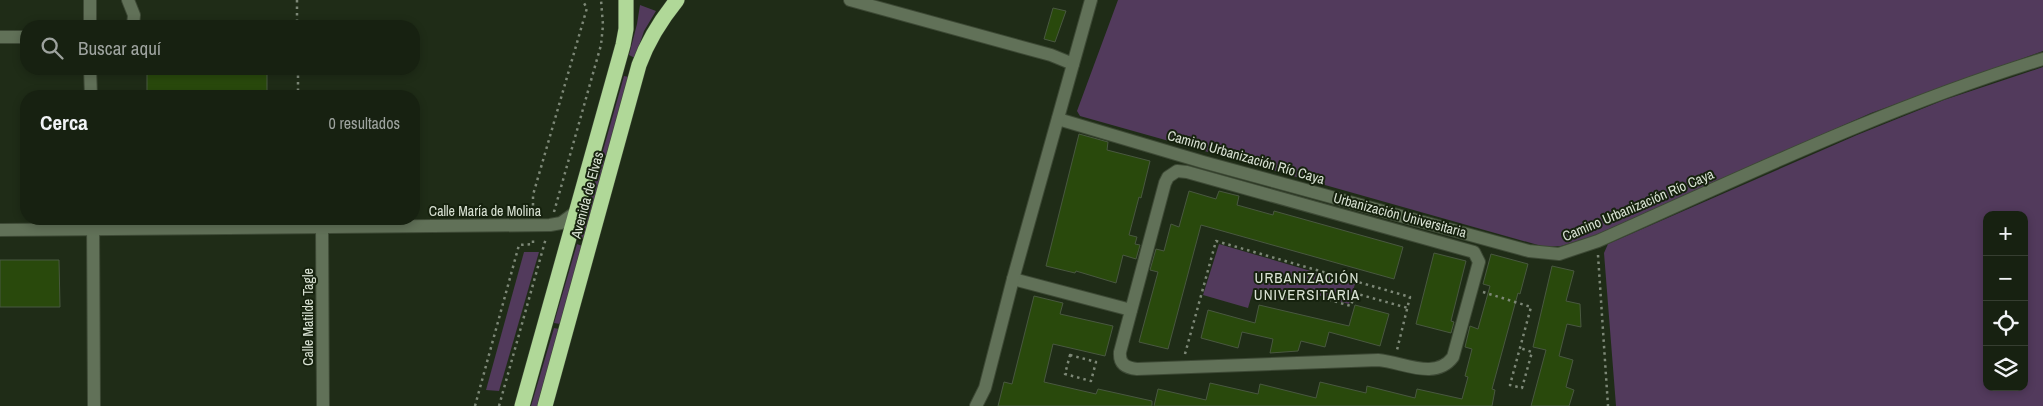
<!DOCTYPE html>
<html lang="es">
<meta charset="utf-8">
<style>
body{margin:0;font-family:"Archivo Narrow",sans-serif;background:#20291a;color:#f1f3f6}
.controls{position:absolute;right:15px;bottom:15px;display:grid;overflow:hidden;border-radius:10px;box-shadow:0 2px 8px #0003}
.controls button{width:45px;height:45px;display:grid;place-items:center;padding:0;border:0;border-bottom:1px solid #363e31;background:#172111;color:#f1f3f6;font:25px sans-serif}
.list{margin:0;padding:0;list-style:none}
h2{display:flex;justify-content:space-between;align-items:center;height:65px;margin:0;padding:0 20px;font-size:21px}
h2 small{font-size:16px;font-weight:400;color:#9ea39f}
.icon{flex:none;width:28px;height:28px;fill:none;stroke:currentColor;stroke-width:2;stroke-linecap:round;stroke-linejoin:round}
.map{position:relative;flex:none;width:2043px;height:406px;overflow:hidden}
.search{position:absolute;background:#172111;box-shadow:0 2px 8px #0003;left:20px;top:20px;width:400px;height:55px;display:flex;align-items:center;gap:12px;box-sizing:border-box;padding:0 18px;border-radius:20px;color:#9ea39f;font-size:19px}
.panel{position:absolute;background:#172111;box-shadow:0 2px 8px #0003;left:20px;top:90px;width:400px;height:135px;border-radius:20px}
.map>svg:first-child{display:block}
</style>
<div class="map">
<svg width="2043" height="406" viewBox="0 0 2043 406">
<rect width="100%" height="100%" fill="#1f2c17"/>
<g fill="#523a5c" fill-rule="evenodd">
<polygon points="1118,0 2043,0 2043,51 1871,113 1591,237 1561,246 1545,247 1080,116 1077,111"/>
<polygon points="640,5 656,11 644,31 635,58 629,55 637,24"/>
<path d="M2043,67V406H1616L1604,253L1608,244L1857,135L1944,100ZM1987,215H2024V387H1987Z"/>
<polygon points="624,76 629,77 607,156 602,154"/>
<polygon points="601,159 606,161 584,239 579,238"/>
<polygon points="577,244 582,246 560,324 554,323"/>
<polygon points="1219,244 1355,284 1349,304 1293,288 1289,301 1253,291 1248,308 1203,295"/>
<polygon points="524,252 539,252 499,391 486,390"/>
<polygon points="554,328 559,329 537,406 531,406"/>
</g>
<g fill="#29490c" stroke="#495840">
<polygon points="1053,8 1066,11 1055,42 1044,39"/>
<rect x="147" y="69" width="120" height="27"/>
<polygon points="1079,134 1108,142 1107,150 1150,161 1141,198 1139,197 1129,235 1137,237 1135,244 1140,245 1136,259 1123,255 1116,283 1076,271 1075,273 1046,266"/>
<polygon points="1189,191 1216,199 1219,191 1239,196 1237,205 1273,215 1274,211 1403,247 1394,279 1201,225 1168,349 1139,342 1158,272 1150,270 1156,249 1164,251 1171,224 1179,227"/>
<polygon points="1434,253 1466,261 1451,321 1454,322 1451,333 1416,324"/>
<polygon points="1491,254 1528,264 1520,294 1518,293 1492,389 1495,390 1492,406 1154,406 1158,389 1206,400 1210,383 1258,394 1260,384 1316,398 1320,382 1366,393 1367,386 1415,398 1417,389 1462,399 1468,377 1465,376 1472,349 1465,347 1470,326 1478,329 1490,286 1483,284"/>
<polygon points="0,260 59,260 60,307 0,307"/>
<polygon points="1552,266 1574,271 1566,301 1580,304 1581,327 1567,324 1559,356 1573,360 1566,387 1574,390 1569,406 1531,406 1546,350 1533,347"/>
<polygon points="1034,296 1063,303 1060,314 1113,326 1105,356 1053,344 1044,382 1096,394 1098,389 1152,401 1152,406 998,406 1004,382 1012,384"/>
<polygon points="1259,305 1349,326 1355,305 1389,314 1380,346 1329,332 1325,347 1301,341 1298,351 1270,353 1273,339 1242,332 1238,348 1201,338 1208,310 1255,323"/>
</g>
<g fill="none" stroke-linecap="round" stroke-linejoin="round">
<g stroke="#3d4935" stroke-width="14">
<g id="minor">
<polyline points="90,0 90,26"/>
<polyline points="128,0 134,15 133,26"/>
<polyline points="850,0 1051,55 1073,64"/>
<polyline points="0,37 26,37"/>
<polyline points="90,69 91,96"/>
<path d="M1058,119L1203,162L1529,251L1559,254L1598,241C1744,176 1889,106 2043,59"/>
<path d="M1177,171L1187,172L1474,252L1479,262L1453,357C1435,381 1403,362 1378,360L1137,369C1126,368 1119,364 1120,352L1165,183L1168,177Z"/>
<polyline points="93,219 94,406"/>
<polyline points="322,227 323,406"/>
<polyline points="0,230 550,225 561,223 576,212"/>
<polyline points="1013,279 1131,310"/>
<polyline points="976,406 985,388 1013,279 1091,0"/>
</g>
</g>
<g stroke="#3d4935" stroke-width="16">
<g id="highway">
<polyline points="522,406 623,45 626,29 626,0"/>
<path d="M545,406L639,65C648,40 660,21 677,0"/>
</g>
</g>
<g stroke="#7d8877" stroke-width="2.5" stroke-dasharray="2.5 4" stroke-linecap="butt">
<polyline points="297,0 297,26"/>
<polyline points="298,69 298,96"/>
<polyline points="533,212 533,195 587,8 582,0"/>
<polyline points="554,212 601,45 603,25 601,0"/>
<polyline points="1598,255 1608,406"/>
<polyline points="1483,292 1531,307 1510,385 1522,388 1532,352 1520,348"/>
<polyline points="1354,293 1408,308"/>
<polyline points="1296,298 1298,291 1351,306 1358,281"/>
<polyline points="1185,354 1216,241 1410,297 1397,350"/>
<polygon points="1070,355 1096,362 1091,381 1065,374"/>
<polyline points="475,406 519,245 533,244 533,237"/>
<polyline points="499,406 546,238"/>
</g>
<use href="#minor" stroke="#617158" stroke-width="12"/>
<use href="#highway" stroke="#b0d898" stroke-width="15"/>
</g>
<g text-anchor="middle" stroke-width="4" stroke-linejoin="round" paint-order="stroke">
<g font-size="14" fill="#d9e2d4" stroke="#16220e">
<text transform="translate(1246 157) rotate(16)" y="5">Camino Urbanización Río Caya</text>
<text transform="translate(587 195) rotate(-75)" y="5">Avenida de Elvas</text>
<text transform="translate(1638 205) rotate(-23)" y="5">Camino Urbanización Río Caya</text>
<text x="485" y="216">Calle María de Molina</text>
<text transform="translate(1400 215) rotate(15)" y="5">Urbanización Universitaria</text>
<text transform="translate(308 317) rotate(-90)" y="5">Calle Matilde Tagle</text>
</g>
<g font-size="15" letter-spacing="1" fill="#d9e2d4" stroke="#16220e">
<text x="1307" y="283">URBANIZACIÓN<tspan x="1307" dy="17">UNIVERSITARIA</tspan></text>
</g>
</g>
</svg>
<div class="controls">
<button>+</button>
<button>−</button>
<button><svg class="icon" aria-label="locate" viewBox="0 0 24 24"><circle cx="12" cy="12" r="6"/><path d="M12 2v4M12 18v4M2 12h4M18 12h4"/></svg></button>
<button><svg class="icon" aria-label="layers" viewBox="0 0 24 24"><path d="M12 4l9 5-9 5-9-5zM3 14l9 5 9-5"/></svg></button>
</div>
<div class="search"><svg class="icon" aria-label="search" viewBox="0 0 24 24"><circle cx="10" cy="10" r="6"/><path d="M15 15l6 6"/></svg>Buscar aquí</div>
<section class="panel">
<h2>Cerca<small>0 resultados</small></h2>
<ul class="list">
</ul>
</section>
</div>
